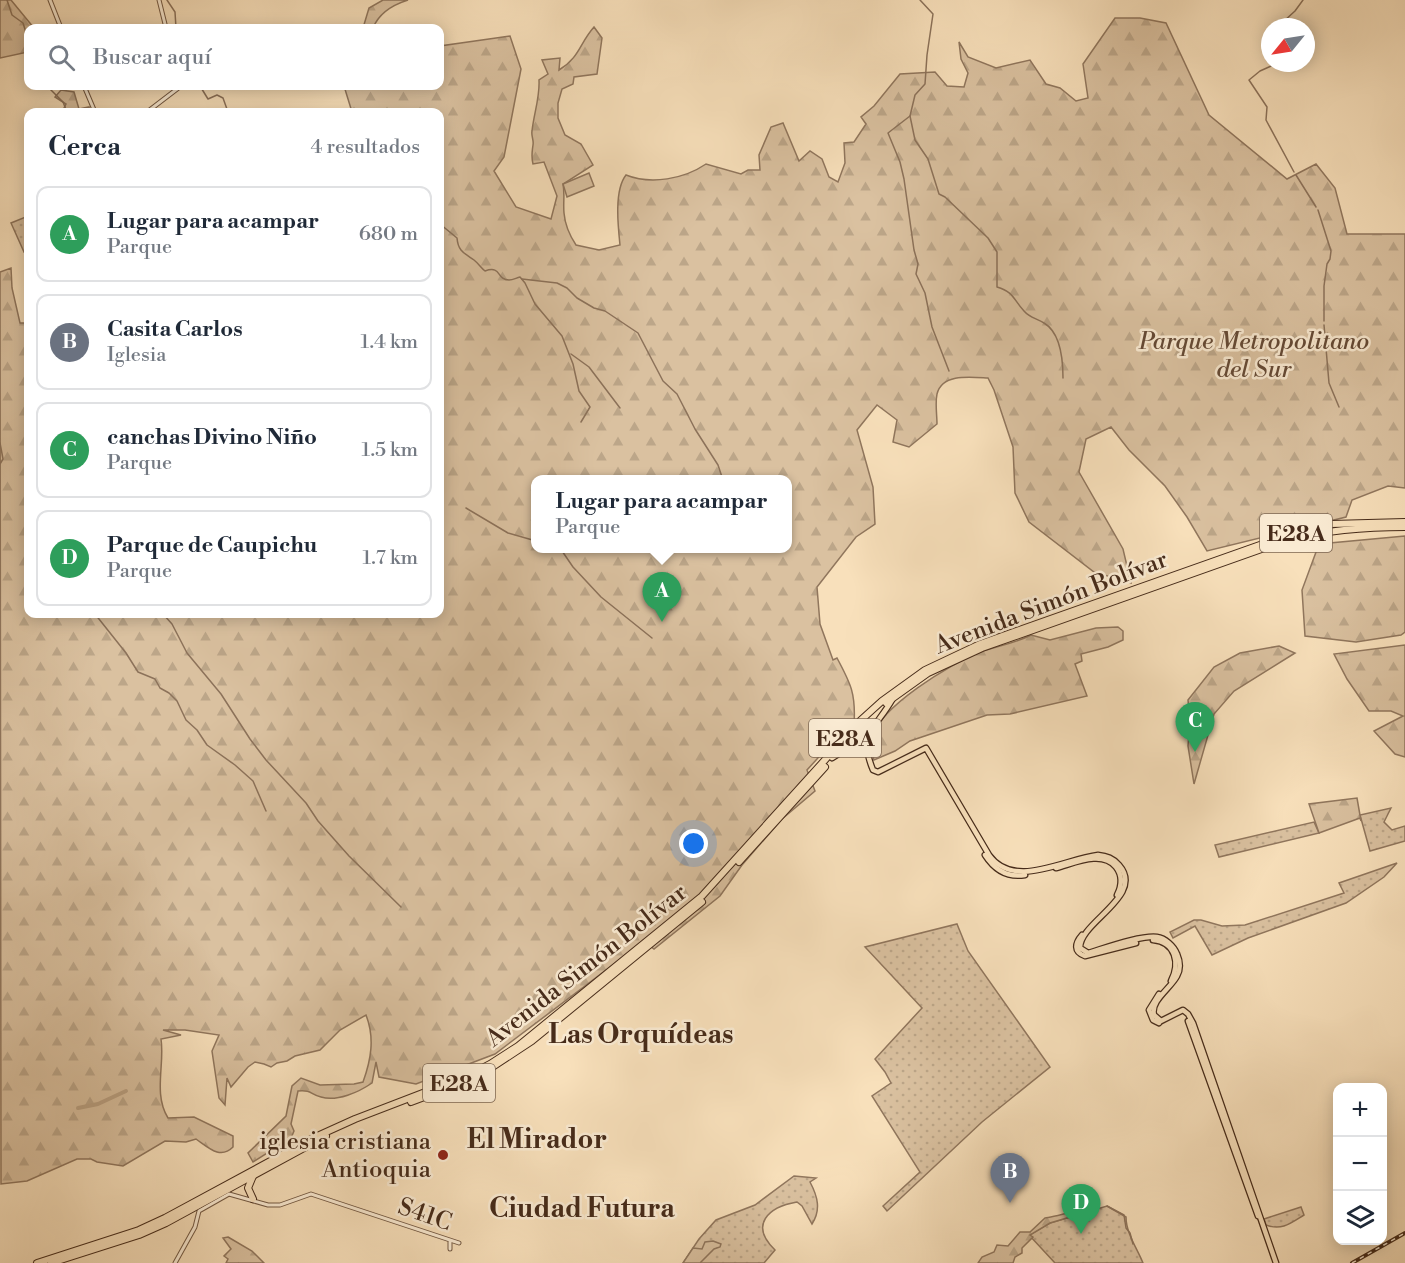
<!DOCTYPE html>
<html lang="es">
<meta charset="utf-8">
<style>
body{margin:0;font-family:"Libre Bodoni",serif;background:#f2f2f3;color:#1f2937}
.controls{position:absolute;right:18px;bottom:18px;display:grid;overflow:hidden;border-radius:12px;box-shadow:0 3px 15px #0003}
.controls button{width:54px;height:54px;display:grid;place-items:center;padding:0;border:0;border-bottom:2px solid #e0e1e3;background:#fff;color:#1f2937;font:30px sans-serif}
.compass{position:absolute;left:1261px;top:18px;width:54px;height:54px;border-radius:50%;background:#fff;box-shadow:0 3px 15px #0003;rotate:240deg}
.you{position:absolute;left:694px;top:844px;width:21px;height:21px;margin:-15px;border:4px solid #fff;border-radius:50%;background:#1a73e8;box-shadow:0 0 0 9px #1a73e833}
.badge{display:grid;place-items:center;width:39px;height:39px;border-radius:50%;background:#8f2418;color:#fff;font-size:20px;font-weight:700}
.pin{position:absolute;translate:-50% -50px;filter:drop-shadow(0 2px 3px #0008)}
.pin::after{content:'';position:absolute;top:32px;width:21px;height:18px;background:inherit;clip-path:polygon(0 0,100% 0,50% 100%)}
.popup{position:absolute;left:531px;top:475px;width:261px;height:78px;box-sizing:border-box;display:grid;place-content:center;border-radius:12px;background:#fff;filter:drop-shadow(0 2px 4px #0005);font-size:20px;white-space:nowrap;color:#747a83}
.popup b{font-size:22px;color:#1f2937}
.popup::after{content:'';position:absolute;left:50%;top:100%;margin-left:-12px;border:12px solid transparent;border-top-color:#fff}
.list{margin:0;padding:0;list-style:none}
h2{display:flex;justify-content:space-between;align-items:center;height:78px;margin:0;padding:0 24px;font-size:26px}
h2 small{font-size:20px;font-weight:400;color:#747a83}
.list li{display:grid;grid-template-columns:39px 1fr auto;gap:18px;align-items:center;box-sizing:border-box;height:96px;margin:0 12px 12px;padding:0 12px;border:2px solid #e0e1e3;border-radius:12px}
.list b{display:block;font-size:22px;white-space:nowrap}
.list p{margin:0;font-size:20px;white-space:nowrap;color:#747a83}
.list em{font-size:20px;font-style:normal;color:#747a83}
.icon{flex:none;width:33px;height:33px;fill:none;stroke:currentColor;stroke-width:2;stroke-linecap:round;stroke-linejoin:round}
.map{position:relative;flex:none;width:1405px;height:1263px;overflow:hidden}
.search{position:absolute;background:#fff;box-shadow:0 3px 15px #0003;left:24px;top:24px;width:420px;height:66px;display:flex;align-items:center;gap:15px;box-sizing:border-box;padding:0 21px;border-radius:12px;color:#747a83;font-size:22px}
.panel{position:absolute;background:#fff;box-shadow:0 3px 15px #0003;left:24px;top:108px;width:420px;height:510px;border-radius:12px}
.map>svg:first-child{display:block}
</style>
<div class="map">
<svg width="1405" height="1263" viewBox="0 0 1405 1263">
<defs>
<pattern id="grass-dots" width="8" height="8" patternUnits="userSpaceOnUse" patternTransform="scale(1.5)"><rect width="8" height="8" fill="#dac1a0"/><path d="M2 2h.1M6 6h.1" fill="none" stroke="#bca689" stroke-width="1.8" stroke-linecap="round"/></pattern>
<pattern id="forest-firs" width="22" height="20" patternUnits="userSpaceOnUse" patternTransform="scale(1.5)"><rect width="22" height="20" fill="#dac1a0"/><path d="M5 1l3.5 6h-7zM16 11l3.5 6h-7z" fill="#bca689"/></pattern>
</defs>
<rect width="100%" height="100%" fill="#f8e0bb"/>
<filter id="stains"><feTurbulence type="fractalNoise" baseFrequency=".00333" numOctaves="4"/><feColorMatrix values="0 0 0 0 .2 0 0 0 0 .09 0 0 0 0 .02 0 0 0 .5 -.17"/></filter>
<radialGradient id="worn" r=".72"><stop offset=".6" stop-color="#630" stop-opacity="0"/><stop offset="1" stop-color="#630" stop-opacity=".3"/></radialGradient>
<g fill="url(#grass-dots)" stroke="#90765d" stroke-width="1.5">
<polygon points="28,216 28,250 24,252 11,223"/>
<polygon points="1391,808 1384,822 1392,830 1405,826 1405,841 1370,851 1360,815"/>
<polygon points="1314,822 1319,833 1219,857 1215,845"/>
<polygon points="1397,863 1384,877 1346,903 1248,938 1212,955 1195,926 1173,938 1170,932 1194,920 1201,920 1222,926 1245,925 1344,893 1339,883"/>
<polygon points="957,924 968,951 1050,1067 982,1122 887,1211 883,1206 920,1172 872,1096 891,1083 885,1072 875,1059 922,1008 865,947"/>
<path d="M794,1176L816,1178L810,1182C818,1197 821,1210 812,1224L802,1206L797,1202C768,1207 749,1225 775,1250L764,1263H683L699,1239L716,1220L755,1205Z"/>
<path d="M1107,1206L1126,1217C1126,1233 1137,1248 1143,1263H1055L1029,1235L1050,1223Z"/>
<path d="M1301,1207L1304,1215C1291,1223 1282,1231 1266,1225L1264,1219Z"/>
</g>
<g fill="url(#forest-firs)" stroke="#90765d" stroke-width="1.5" fill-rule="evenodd">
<polygon points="0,0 11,0 34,28 28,28 28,52 0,58"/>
<path d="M383,0H408C392,5 379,13 373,28H363L369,8Z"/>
<path d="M1115,18H1140L1166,23L1209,115L1287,179L1316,164L1335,188L1347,234H1405V488L1388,486L1352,500L1346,517L1207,551L1187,517L1165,486L1129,450L1111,427L1086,439L1079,472L1123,549L1131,583L1094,572L1029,522L1015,493L1013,447L994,390L988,378C971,377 942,373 937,394C935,403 937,415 937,424L909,447L893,442L897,420L877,405L857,430L873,487L875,524L856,537L817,587L820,624L833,660L837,658C851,684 856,694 854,725L843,735L836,738L807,770L815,791L782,819L742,865L720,896L654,949L646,943L638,946L495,1054L416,1084L379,1077L376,1062L372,1083C359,1092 337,1102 321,1097C309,1094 313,1090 298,1091L291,1124L294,1131L291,1138L253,1162L248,1153L286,1116L292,1086L301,1078L320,1085L354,1084L363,1082C371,1060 375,1038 366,1015L340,1030L320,1050L295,1056L287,1061L277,1063L271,1067L264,1064L255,1062L248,1067L231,1087L227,1078L225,1105L219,1098L212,1051L219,1035L185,1030H163L181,1035L161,1039C165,1064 153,1094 168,1118L194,1117L233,1136V1147C220,1160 208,1147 196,1139L186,1142L165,1141L123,1166L97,1162L91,1159H77L27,1181L1,1184L0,272L11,268L12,288L20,323H28V614H440V112H352L344,86H440V46L510,36L521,69L504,157L494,171L516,207L551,219L557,196L544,162L533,164C531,156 532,153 533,145C534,140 531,136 532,131C534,113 540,97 539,80L548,74L542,60L560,58L559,70C580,57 579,44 594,27L602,38L597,74L574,77L573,84L562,89L558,103V118L565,135L581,144L593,165L563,184C565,194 563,203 564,213C565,225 570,236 576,245L599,250L620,245C618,226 614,190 626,175C651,185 684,179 706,164L741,174L748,170H760L759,155L771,127L783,123L799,161L810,151L822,159L829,177L838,182L845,163L844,143L854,142L866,124L861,117L874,106L900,74L935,72L947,86L964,87L968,73L961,59L959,42L968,57L996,68L1030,60L1046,84L1060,88L1076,101L1088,98L1083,64ZM536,480H788V548H536Z"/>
<polygon points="61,90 74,92 79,109 89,107 90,112 62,112 66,104 55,97"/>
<polygon points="1405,536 1405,632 1401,635 1356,642 1305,636 1302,590 1319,544"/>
<path d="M1118,627L1123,631V640L1108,647L1081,654L1082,661L1075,664L1087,696L1010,714L987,715L910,741L895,751L874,760C872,753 870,745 872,737C880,707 950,664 978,653C996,646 1014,644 1031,635L1050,640L1096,628Z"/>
<polygon points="1405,645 1405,757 1395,754 1374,731 1403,716 1391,711 1369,711 1347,679 1334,654"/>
<polygon points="1279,646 1295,653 1234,691 1214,714 1194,784 1188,746 1190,721 1188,700 1214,667 1240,653"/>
<polygon points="1357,798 1361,821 1360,818 1319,833 1309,804"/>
<path d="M1081,1202L1097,1209L1050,1223L1030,1235L1033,1237L1022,1248V1253L1015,1257L1013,1263H978L982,1257L994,1252L997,1245L1008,1246L1020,1232H1030L1045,1218C1049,1218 1072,1212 1076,1211C1080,1209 1080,1206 1081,1202Z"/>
<polygon points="228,1237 252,1251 264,1263 226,1263 228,1259 224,1256 231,1249 223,1238"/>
<polygon points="713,1241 721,1244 720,1247 714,1249 700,1263 683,1263 693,1248 702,1249 705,1242"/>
</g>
<polygon fill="#dac1a0" stroke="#90765d" stroke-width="1.5" points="589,173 594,186 567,197 563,184"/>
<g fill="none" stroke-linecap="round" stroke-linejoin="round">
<g stroke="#8c725a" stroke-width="1.5">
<polyline points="7,0 12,15 23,23 28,39"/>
<polyline points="167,0 175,12 176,28"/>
<polyline points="920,0 933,14 927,55 925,84 915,95 910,116 888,133 900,162 904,179 914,250 918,264 916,274 925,293 932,327 949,371"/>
<polyline points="1283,27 1283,22 1295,11 1303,0"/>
<polyline points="1278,63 1260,71 1249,80 1267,107 1266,120 1294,172"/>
<polyline points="47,86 63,102 67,112"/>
<polyline points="200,86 208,99 217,95 223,98 228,112"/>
<path d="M910,116L915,140L928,159L939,194L945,197L988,238L997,252V287C1014,292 1013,299 1024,311C1030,318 1036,318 1044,323C1061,333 1063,360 1063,378"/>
<polyline points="1296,175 1316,207"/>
<polyline points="1318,210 1331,251 1330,259 1327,264 1324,286 1324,321"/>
<path d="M440,224L457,238C458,251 464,253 474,260C479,264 481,268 485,271C502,265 496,280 509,280C513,280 516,278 520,277L525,283L535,304L562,336L573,364L579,391L590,407L581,422"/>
<polyline points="522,279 557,283 567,288 577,298 594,308 605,311 638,333 663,381 677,394 695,429 718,465 723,480"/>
<polyline points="1324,325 1329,383 1339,407"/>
<polyline points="571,354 589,367 620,408"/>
<polyline points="0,443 3,459 0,464"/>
<polyline points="466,508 508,533 536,541"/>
<polyline points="560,548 573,567 601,597 652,638"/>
<polyline points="95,614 126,653 138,672 155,679 160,688 169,693 177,701 186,720 197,730 207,745 235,765 253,781 266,811"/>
<polyline points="163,614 172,624 187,653 221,694 250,739 266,760 306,803 318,821 349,856 401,907"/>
<polyline points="1107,1206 1124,1215 1126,1228 1130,1233 1133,1244"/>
</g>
<polyline stroke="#bba284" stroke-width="4" points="78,1108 98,1104 126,1091"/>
<g stroke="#725842" stroke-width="5">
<g id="minor">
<polyline points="50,0 61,28"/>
<polyline points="159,0 166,28"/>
<polyline points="84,86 95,112"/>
<polyline points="147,112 181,86"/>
<polyline points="450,1242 450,1249"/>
<polyline points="175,1263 195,1227 199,1211 229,1194 268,1205 280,1205 311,1194 459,1243"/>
</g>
</g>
<g stroke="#462b1a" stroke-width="7">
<g id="major">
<path d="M892,700C875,729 858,734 873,770L878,772L926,748L989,855C1014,890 1064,859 1098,855C1107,856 1113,858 1119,865C1146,896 1079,922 1080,948L1088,953C1105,948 1141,935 1157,937C1165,938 1174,946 1177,954C1180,961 1181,969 1177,976C1171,988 1150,1001 1154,1015L1161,1021L1183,1010L1188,1014L1193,1023L1276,1263"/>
<polyline points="832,758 856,743 866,746"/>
<path d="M985,855C994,869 1007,878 1025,875"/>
<path d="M1056,868C1075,863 1102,850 1116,867C1123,876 1122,885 1117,895"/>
<path d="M1082,935C1075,943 1073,952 1085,956L1136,943"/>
<path d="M1153,940C1176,942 1180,964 1171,981"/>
<polyline points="1188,1021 1258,1216"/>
<polyline points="1159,1023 1153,1020 1149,1010 1159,994"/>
</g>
</g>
<g stroke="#462b1a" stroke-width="8">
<g id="highway">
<path d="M886,703L928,673L982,648L1290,539C1328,530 1366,527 1405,527"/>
<polyline points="739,862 825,767"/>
<polyline points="491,1068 532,1041 702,902"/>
<polyline points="411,1102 443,1090"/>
<polyline points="253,1176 248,1188 253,1199"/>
<polyline points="37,1263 139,1230 165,1218 313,1138 355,1119 467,1076 490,1064 518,1046 702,896 861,720 882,701 925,670 980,644 1288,535 1331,524 1405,522"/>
<polyline points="51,1263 139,1235 166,1223 326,1136"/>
</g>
</g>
<use href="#minor" stroke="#faebd3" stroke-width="3"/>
<use href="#major" stroke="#f8e0bb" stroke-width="4.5"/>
<use href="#highway" stroke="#f8e0bb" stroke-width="6"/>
<g stroke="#462b1a" stroke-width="4">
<polyline id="rail" points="1352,1263 1405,1233"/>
</g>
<use href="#rail" stroke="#faebd3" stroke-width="1.5" stroke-dasharray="4.5" stroke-linecap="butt"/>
</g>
<circle fill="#8f2418" stroke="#faebd3" stroke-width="2" cx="443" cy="1155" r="6"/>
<g text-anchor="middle" stroke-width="5" stroke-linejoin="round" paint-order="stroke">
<g fill="#faebd3" stroke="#7c6552" stroke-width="1.5">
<rect x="1260" y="514" width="72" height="38" rx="4.5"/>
<rect x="809" y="719" width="72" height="38" rx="4.5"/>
<rect x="423" y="1064" width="72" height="38" rx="4.5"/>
</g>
<g font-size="22" font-weight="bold" fill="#462b1a">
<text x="1296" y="541">E28A</text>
<text x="845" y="746">E28A</text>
<text x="459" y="1091">E28A</text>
</g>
<g font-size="24" font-style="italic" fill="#644935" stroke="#faebd3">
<text x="1254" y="349">Parque Metropolitano<tspan x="1254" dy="28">del Sur</tspan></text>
</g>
<g font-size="24" fill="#462b1a" stroke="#faebd3">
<text transform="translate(1051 602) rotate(-21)" y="8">Avenida Simón Bolívar</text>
<text transform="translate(586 965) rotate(-38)" y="8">Avenida Simón Bolívar</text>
<text transform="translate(425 1214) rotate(19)" y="8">S41C</text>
</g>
<g font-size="24" fill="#462b1a" stroke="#faebd3" text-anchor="end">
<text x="431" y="1149">iglesia cristiana<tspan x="431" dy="28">Antioquia</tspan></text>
</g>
<g font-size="27" font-weight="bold" fill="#462b1a" stroke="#faebd3">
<text x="641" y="1043">Las Orquídeas</text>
<text x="537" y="1148">El Mirador</text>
<text x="582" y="1217">Ciudad Futura</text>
</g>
</g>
<rect width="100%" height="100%" filter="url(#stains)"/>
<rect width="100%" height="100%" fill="url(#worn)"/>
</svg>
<div class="controls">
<button>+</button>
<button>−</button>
<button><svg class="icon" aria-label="layers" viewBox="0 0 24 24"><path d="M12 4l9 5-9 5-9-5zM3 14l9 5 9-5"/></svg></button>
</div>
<svg class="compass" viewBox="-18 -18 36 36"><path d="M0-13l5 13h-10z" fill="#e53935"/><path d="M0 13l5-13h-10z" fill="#747a83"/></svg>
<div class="you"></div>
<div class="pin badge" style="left:662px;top:622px;background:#2e9e5b">A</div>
<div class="popup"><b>Lugar para acampar</b>Parque</div>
<div class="pin badge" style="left:1010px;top:1203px;background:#6b7280">B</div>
<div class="pin badge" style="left:1195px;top:752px;background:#2e9e5b">C</div>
<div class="pin badge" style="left:1081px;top:1234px;background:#2e9e5b">D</div>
<div class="search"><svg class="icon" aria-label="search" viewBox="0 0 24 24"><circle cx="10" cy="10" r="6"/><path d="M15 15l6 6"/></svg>Buscar aquí</div>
<section class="panel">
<h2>Cerca<small>4 resultados</small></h2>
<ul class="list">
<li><span class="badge" style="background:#2e9e5b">A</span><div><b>Lugar para acampar</b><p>Parque</p></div><em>680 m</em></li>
<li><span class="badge" style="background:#6b7280">B</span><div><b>Casita Carlos</b><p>Iglesia</p></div><em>1.4 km</em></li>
<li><span class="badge" style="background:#2e9e5b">C</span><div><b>canchas Divino Niño</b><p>Parque</p></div><em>1.5 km</em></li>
<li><span class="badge" style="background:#2e9e5b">D</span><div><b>Parque de Caupichu</b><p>Parque</p></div><em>1.7 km</em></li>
</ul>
</section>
</div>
